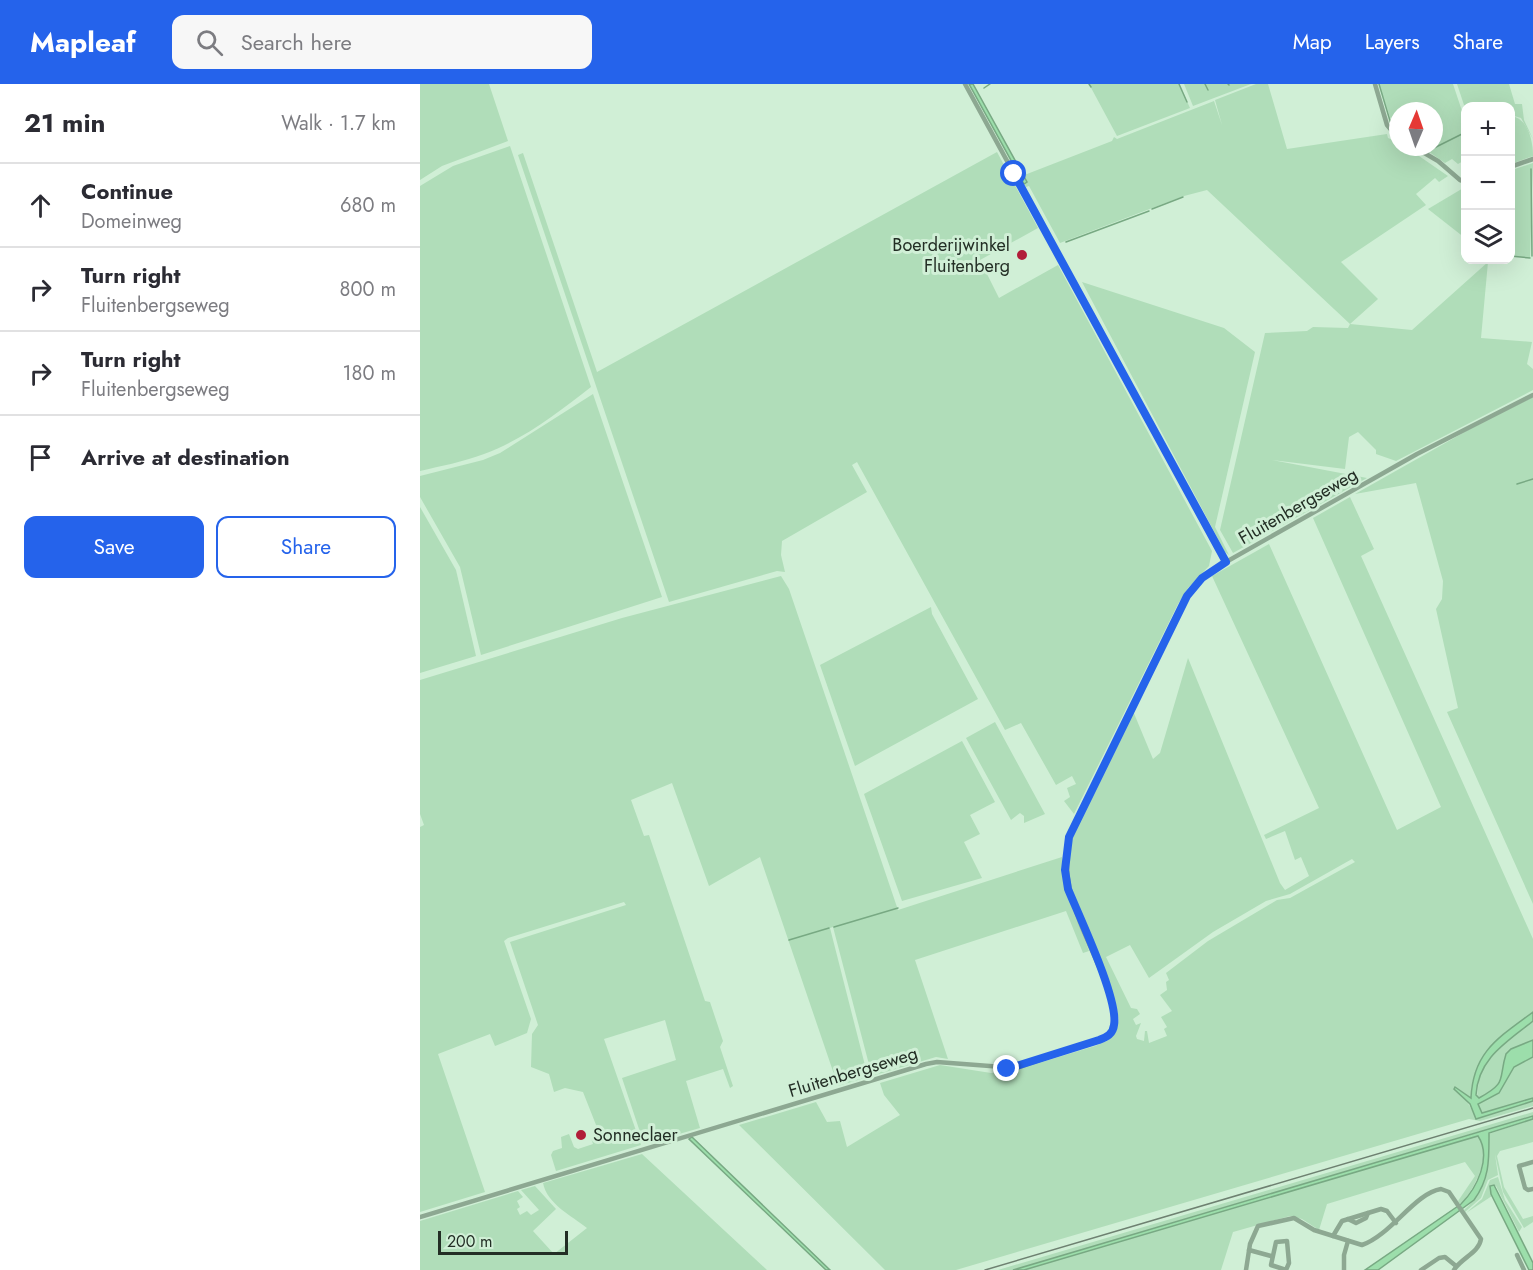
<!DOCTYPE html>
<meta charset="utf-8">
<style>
body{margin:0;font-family:Jost,sans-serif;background:#f7f7f7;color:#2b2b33}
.controls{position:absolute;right:18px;top:18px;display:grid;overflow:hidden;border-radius:12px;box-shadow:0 6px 24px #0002}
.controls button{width:54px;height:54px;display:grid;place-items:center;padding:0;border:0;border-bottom:2px solid #e1e1e2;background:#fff;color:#2b2b33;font:30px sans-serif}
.compass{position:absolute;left:969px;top:18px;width:54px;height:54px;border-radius:50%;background:#fff;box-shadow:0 6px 24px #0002;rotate:2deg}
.scale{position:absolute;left:18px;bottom:15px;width:130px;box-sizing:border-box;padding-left:6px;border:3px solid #232e25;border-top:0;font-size:16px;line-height:21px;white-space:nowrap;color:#232e25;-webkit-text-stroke:4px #d0efd6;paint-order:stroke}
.stop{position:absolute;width:18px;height:18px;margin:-14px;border:4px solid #2563eb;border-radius:50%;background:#fff}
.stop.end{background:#2563eb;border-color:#fff;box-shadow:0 2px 6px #0008}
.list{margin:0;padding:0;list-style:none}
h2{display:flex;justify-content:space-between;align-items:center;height:78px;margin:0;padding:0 24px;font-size:26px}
h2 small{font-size:20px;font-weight:400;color:#7c7c81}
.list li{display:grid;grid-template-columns:39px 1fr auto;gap:18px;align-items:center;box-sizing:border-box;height:84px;padding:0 24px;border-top:2px solid #e1e1e2}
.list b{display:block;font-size:22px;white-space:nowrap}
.list p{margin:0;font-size:20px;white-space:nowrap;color:#7c7c81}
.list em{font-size:20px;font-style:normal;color:#7c7c81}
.actions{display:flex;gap:12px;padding:18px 24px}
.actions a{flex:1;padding:14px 0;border:2px solid #2563eb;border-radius:12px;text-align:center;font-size:21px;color:#2563eb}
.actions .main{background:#2563eb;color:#fff}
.icon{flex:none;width:33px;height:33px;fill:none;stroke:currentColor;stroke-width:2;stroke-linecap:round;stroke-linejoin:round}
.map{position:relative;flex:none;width:1113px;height:1186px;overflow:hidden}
header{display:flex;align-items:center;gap:36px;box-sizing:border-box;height:84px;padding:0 30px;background:#2563eb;color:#fff}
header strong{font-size:28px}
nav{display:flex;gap:33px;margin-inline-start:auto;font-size:21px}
.search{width:420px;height:54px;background:#f7f7f7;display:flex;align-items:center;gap:15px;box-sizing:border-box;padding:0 21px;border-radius:12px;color:#7c7c81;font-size:22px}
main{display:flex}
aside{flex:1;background:#fff}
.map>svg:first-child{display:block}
</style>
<header>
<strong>Mapleaf</strong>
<div class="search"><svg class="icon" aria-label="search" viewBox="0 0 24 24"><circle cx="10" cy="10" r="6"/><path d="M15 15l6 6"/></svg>Search here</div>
<nav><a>Map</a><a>Layers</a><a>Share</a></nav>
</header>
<main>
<aside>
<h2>21 min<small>Walk · 1.7 km</small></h2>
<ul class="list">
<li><svg class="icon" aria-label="ahead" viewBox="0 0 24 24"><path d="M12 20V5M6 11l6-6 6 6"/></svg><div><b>Continue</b><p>Domeinweg</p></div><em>680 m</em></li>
<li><svg class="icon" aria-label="right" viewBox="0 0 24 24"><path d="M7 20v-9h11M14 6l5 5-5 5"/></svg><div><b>Turn right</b><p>Fluitenbergseweg</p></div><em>800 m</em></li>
<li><svg class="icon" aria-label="right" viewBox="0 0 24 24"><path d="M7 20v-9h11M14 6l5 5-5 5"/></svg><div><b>Turn right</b><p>Fluitenbergseweg</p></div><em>180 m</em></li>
<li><svg class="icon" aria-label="arrive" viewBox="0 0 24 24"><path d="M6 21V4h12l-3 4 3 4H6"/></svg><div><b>Arrive at destination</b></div></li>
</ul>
<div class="actions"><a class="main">Save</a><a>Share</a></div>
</aside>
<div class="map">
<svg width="1113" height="1186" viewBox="0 0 1113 1186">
<rect width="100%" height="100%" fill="#d0efd6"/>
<g fill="#b0ddb9" fill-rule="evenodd">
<polygon points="0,0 69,0 88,57 22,82 0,96"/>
<polygon points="669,0 759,0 770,24 697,52"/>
<polygon points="764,0 831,0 773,22"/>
<polygon points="836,0 848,0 867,65 967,50 968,54 978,58 978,63 986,63 1028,92 1019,98 1015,94 996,110 1006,121 921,178 958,215 930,240 992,246 1068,178 1061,254 1112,258 1107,280 1113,285 1113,306 976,377 956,370 956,366 938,348 929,353 925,385 852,376 947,394 813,469 800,446 845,249 887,247 893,243 928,244 930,240 787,106 764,112 640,159 609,102 606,103 604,100 606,98 601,88 607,90 692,57 694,53 697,55 794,17 802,41 795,16"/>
<polygon points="959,0 1033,0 1045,36 1045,76 1038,80 1032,75 1025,79 1002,63 1014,63 1014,27 978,27 978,47 970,33"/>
<polygon points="1037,0 1089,0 1095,20 1102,20 1104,36 1113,55 1101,34 1091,31 1090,22 1045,24"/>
<path d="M1091,32C1108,34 1113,57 1113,72L1091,80Z"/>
<path d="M90,62L171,303C139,328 103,356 64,370C43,378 21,382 0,387V102L33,82Z"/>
<polygon points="577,68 618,144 560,176 579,214 638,181 792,467 789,482 768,504 758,520 654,730 644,717 650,713 647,704 656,700 652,692 636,701 601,639 585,646 437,378 432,381 447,408 362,457 361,471 365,488 357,487 249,518 98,71 103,69 177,288"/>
<polygon points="1113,79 1110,174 1091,172 1092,86"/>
<polygon points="1045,103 1045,154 1008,125"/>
<polygon points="662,198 804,244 835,268 795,443 809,471 805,468"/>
<polygon points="173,310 242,513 61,571 40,483 0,413 0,392 63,376 80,369"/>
<polygon points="1113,313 1113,820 1027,628 1038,624 1016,525 1022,515 1023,497 996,399 935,410 1050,345"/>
<path d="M930,413L954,465L941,472L1113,855V928C1082,951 1051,972 1051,1014L1034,1005L1046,1016L1055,1031L1061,975L1113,933V1022L1060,1037L1049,1035L536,1186H465L319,1041L396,1018L407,1038L420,1037L427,1063L480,1031L464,1011L460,999L520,981L571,989L589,988L675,962L687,957L696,948L699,935L696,924C683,891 650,823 648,791C645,741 690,672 713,627L733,675L740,669L768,574L860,799L865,806L889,792L881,773L875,776L865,747L846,755L844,751L899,724L792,492L849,460L977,746L1021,723L893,434ZM932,775L935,778L870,814L857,816L788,857L746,889L749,896L746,898L747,906L740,911L752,927L741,933L747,943L744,945L747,952L729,959L727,947H725L724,957L717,955L716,952L721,939L716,941L713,935L720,930L717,925L711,924L686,873L710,861L729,894L793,848L846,817L870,810Z"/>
<polygon points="0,423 36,486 56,572 0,589"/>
<polygon points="361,492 369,505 478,826 642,773 650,818 669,867 663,869 646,827 495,876 528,975 516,973 452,992 413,843 410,844 448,993 418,1002 340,773 289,802 252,699 211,716 224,752 229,751 285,917 290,918 303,957 300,963 313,1002 310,1004 303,985 266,997 280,1044 224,1060 202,994 256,976 245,936 184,955 221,1061 136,1087 131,1071 133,1067 142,1064 141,1053 149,1050 154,1063 158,1065 173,1060 171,1054 180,1051 163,1008 145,1004 134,1008 129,990 111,983 112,950 118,941 90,858 206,821 204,818 88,854 84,857 111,935 107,949 75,962 70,950 18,970 65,1108 0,1128 0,743 4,741 0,730 0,596 202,534"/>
<polygon points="511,523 512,530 558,615 435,682 400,581"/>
<polygon points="575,638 625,730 604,739 604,732 600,729 591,736 546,654"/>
<polygon points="542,657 575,718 550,731 560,750 544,758 562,794 482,817 444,710"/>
<polygon points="1113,1028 1113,1032 1064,1048 1061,1047 593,1186 578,1186"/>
<path d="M1113,1035V1058L1080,1067L1077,1072L1084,1103L1103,1135L1113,1132V1138L1104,1144L1083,1108L1075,1070L1078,1091L1068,1096L1061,1114L1045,1128L1044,1126C1069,1105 1070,1079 1069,1050Z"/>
<path d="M1056,1051C1075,1065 1054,1108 1040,1120L1038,1117L1055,1092L1045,1078L907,1120L899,1146L882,1135L870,1132L813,1148L801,1186H604Z"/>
<path d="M222,1070L347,1186H0V1137L98,1107L103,1113L97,1117L100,1123L97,1125L100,1131L107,1127L111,1131L119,1126L101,1106L115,1102L136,1125L113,1147L134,1170L167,1144C152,1132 127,1120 123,1099Z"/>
<polygon points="1078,1093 1085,1116 1102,1143 1099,1148 1076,1102 1070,1102 1072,1112 1046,1129 1062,1115 1070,1096"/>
</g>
<g fill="#9cdeab" stroke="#78a983" stroke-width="1.5">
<polygon points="549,0 553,0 607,98 604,100"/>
<path d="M1113,928V937C1087,958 1058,974 1056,1011L1059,1014C1088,998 1078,996 1086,970L1091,965L1113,956V973L1094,983L1079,1009L1058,1020L1062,1029L1113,1014V1017L1056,1035L1050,1020L1034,1005L1035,1003L1051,1014C1053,968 1078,954 1113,928Z"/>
<path d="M1113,1032V1035L1069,1049C1069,1075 1070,1094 1054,1116L958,1186H945L1041,1120C1057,1104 1072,1073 1058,1052L604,1186H593Z"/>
<polygon points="272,1053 410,1186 406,1186 269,1055"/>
<polygon points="1074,1101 1113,1179 1113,1186 1109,1186 1071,1110 1070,1102"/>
</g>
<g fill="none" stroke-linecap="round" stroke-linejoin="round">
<g stroke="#78a983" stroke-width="1.5">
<polyline points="669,0 671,3"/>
<polyline points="759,0 767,18"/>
<polyline points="785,0 788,6"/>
<polyline points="808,0 809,1"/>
<polyline points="959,0 971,40 976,48"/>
<polyline points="564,4 570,0"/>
<polyline points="1000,63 1009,68"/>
<polyline points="1012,65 1046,48"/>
<polyline points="1111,85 1112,172"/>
<polyline points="732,125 763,113"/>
<polyline points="646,158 729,127"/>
<polyline points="1090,172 1110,174"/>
<polyline points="1097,400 1113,395"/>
<polyline points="414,843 478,824"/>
<polyline points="369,856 409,844"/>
</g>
<g stroke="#8da892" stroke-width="4.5">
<polyline points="545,0 806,478"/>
<polyline points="955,0 967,41 978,54"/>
<polyline points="994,63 1018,77 1040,96 1046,98"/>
<polyline points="1090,83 1113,75"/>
<polyline points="1113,1078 1099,1082 1105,1104 1108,1106 1113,1105"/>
<path d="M0,1133L506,980L517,978L596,984L687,953L694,944C697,926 690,912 684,895C665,847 632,794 654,742L767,512L782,494L806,478L997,370L1113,311"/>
<polyline points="928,1135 936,1139 946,1134 948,1129"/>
<polyline points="913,1152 922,1137 961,1125 967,1127 976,1139"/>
<polyline points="829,1166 851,1172"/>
<polyline points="1097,1171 1104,1186"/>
<path d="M826,1186L830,1160L838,1142L874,1134L894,1146L942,1161C971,1151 995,1109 1021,1105L1029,1108L1061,1155C1059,1169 1041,1174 1034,1186"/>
<polyline points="866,1186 851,1181 856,1158 867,1157 869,1179 866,1186"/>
<polyline points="924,1186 924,1171 928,1157"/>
<polyline points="1001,1186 1019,1174 1025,1173 1036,1182"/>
</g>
<polyline stroke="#6e8171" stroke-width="1.5" points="565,1186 1113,1024"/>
</g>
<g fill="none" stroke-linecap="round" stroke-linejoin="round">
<path stroke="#2563eb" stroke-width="8" d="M587,985L679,956C687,953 693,950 694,941C699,916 659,832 648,805L645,786L649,753L767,512L782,494L806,478L594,90"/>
</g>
<g fill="#b11d39" stroke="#d0efd6" stroke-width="2">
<circle cx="602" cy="171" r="6"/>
<circle cx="161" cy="1051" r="6"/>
</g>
<g text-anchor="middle" stroke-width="6" stroke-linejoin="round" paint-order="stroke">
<g font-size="18" fill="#232e25" stroke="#d0efd6" text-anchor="end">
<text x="590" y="167">Boerderijwinkel<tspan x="590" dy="21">Fluitenberg</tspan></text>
<text x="173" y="1057" text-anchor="start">Sonneclaer</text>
</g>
<g font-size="18" fill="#232e25" stroke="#d0efd6">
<text transform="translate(878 422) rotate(-30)" y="6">Fluitenbergseweg</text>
<text transform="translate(433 988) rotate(-17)" y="6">Fluitenbergseweg</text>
</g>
</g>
</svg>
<div class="controls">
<button>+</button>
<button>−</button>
<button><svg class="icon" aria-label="layers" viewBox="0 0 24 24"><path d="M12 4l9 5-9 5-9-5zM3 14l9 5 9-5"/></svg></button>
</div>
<svg class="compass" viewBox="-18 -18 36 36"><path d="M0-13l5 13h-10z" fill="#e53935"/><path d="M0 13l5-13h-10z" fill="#7c7c81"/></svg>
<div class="scale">200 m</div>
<div class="stop" style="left:594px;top:90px"></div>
<div class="stop end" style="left:587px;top:985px"></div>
</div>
</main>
